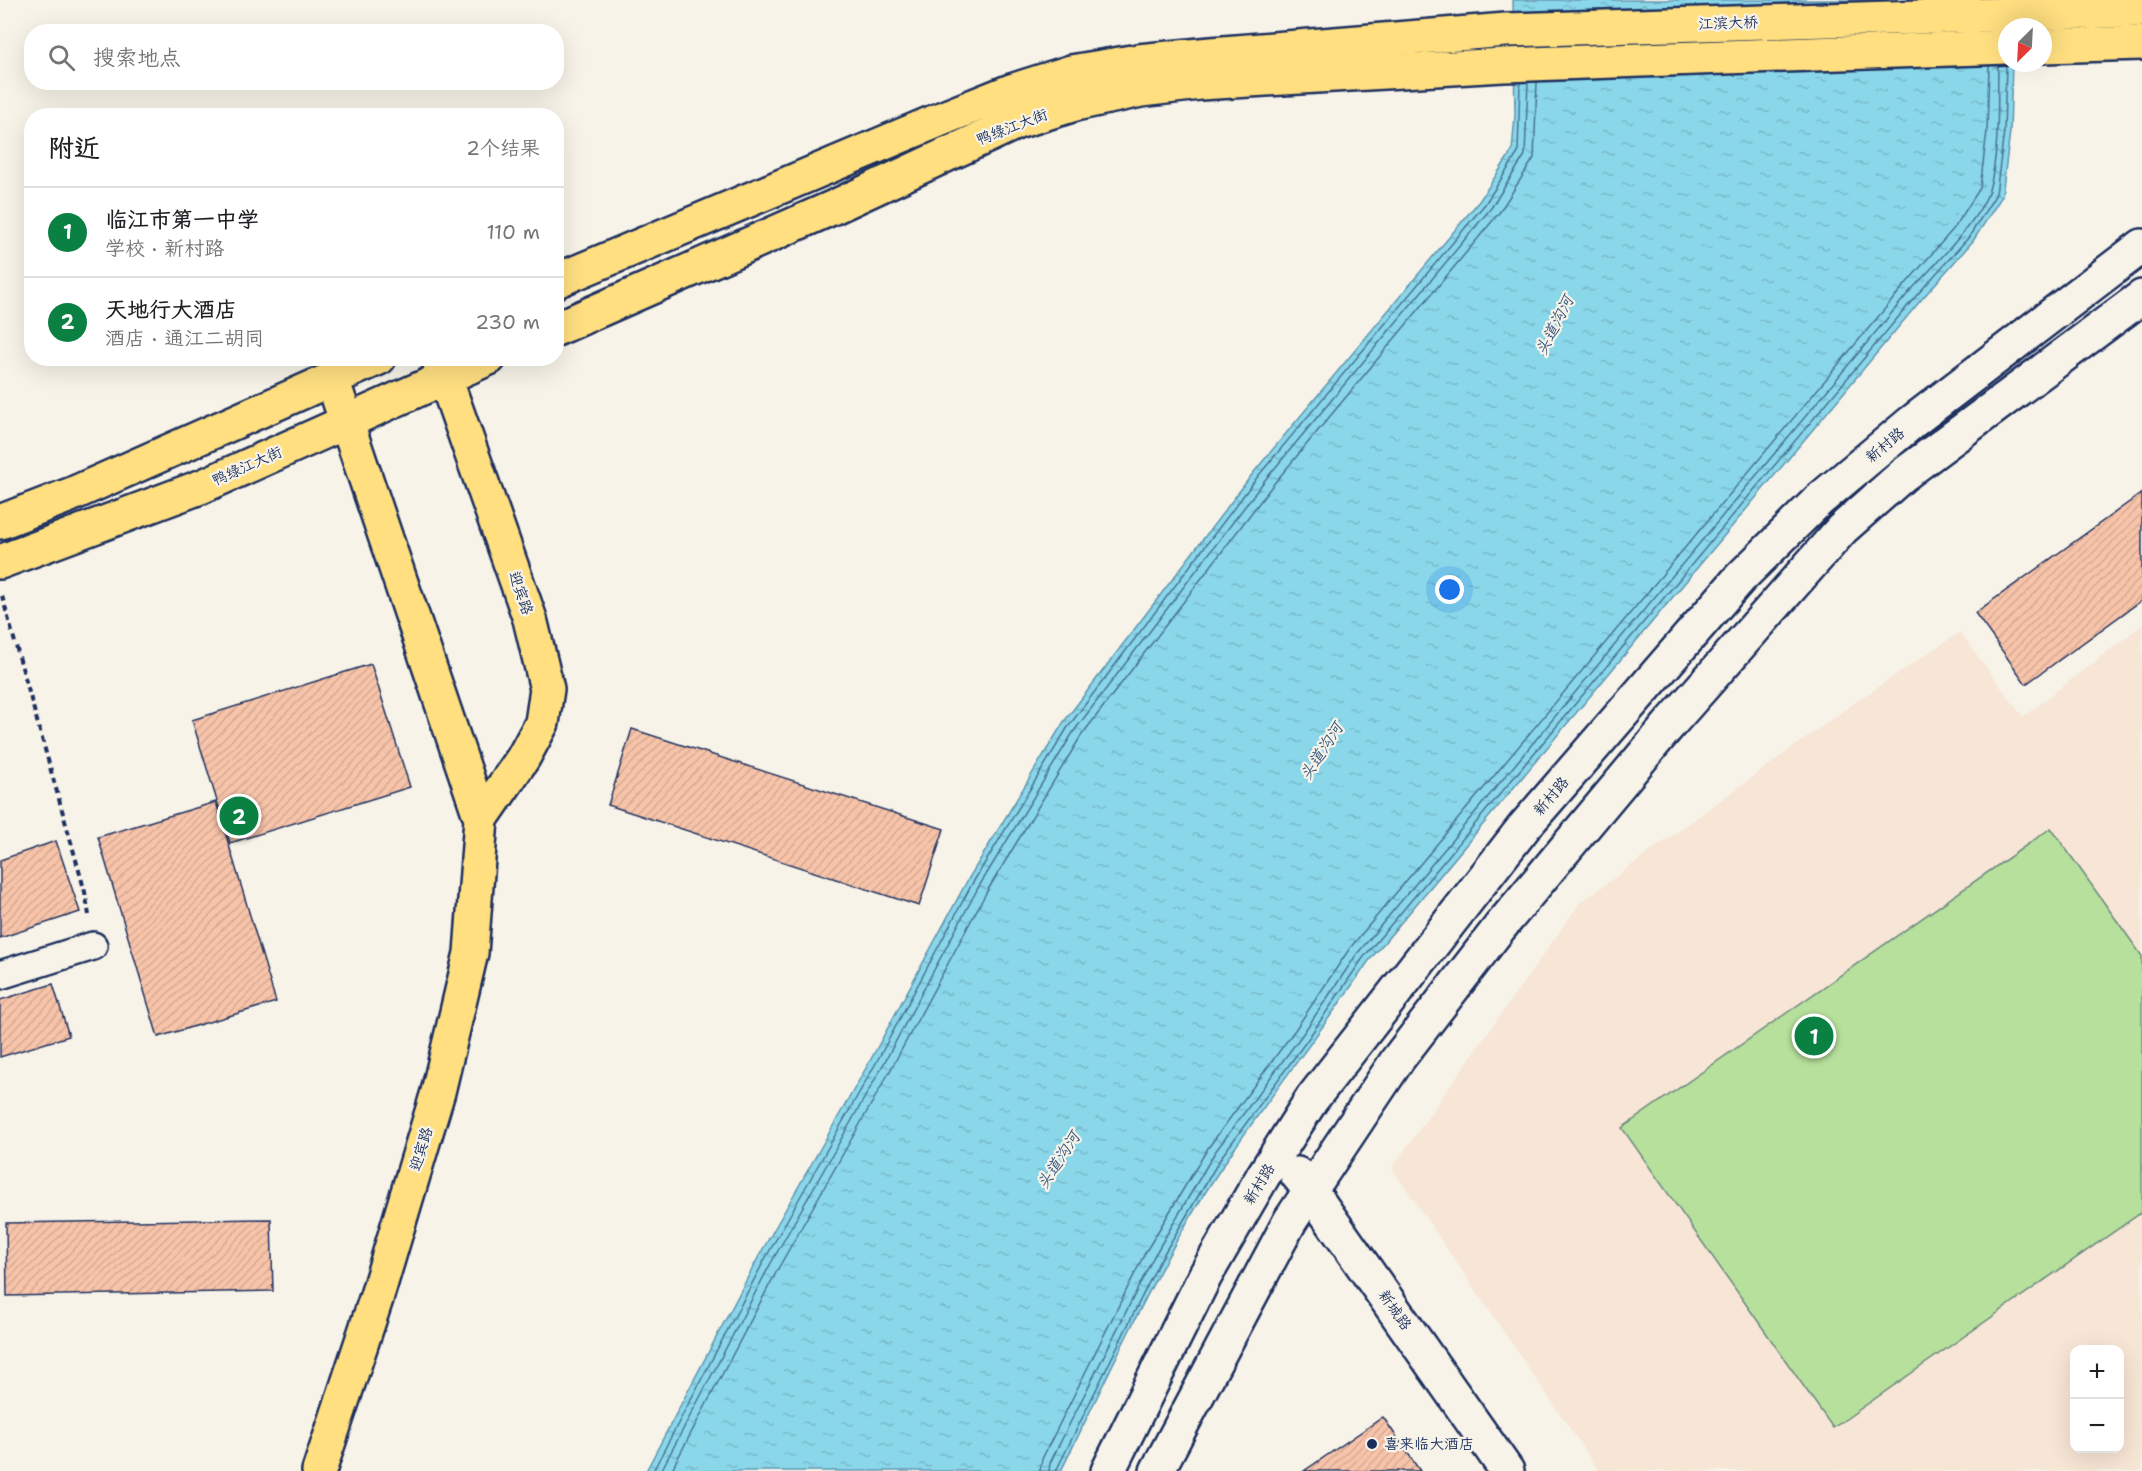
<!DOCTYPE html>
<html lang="zh">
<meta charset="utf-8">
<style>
body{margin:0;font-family:"Shantell Sans","LXGW WenKai TC",sans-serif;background:#f2f2f2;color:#202124}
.controls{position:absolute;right:18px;bottom:18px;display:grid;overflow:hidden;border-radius:12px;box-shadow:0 6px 24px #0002}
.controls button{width:54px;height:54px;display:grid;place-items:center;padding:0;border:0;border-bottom:2px solid #e0e0e0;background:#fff;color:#202124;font:30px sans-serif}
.compass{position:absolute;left:1998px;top:18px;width:54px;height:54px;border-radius:50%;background:#fff;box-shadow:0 6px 24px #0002;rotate:204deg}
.you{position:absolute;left:1450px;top:590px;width:21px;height:21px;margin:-15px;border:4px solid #fff;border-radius:50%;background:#1a73e8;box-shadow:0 0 0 9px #1a73e833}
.badge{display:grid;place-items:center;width:39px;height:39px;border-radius:50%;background:#0b8043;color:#fff;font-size:20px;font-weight:700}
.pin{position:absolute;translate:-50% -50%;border:3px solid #fff;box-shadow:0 2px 6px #0006}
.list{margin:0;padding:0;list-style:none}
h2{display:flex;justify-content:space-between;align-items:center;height:78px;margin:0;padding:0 24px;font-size:26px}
h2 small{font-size:20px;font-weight:400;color:#757577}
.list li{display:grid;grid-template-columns:39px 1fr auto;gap:18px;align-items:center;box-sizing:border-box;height:90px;padding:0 24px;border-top:2px solid #e0e0e0}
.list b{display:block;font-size:22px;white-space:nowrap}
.list p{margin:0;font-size:20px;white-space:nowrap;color:#757577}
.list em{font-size:20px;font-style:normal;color:#757577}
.icon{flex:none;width:33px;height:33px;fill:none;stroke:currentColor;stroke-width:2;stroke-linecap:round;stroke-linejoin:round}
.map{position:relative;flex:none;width:2142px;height:1471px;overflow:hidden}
.search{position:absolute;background:#fff;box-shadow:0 6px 24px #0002;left:24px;top:24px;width:540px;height:66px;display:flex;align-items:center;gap:15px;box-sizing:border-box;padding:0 21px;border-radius:24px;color:#757577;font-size:22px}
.panel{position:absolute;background:#fff;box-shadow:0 6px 24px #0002;left:24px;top:108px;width:540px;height:258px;border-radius:24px}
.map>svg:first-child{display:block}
</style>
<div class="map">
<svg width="2142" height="1471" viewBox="0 0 2142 1471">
<defs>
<pattern id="water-ripples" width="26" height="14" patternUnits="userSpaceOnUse" patternTransform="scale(1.5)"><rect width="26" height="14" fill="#8ad7e9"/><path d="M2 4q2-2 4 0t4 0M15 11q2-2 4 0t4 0" fill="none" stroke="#76b9ca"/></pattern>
<pattern id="building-hatch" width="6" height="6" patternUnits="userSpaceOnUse" patternTransform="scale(1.5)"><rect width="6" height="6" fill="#f8c4a9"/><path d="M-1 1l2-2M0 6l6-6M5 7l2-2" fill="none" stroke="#d4a994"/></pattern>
</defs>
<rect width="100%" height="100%" fill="#f7f3e8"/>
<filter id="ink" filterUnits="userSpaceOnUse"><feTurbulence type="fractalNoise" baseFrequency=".0167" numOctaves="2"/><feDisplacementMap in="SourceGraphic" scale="12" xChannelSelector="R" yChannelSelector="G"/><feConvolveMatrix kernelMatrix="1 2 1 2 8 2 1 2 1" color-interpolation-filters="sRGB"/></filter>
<g filter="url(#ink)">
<path fill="#f7e5d5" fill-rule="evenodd" d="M2142,625V1471H1599L1392,1168L1580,903L1857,701L1960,632L2023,717ZM2074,1350H2120V1448H2074Z"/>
<polygon fill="#b7e09c" stroke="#69887d" stroke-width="1.5" points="2051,828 2142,956 2142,1212 1833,1428 1622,1128"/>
<path fill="url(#water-ripples)" stroke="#5e94b1" stroke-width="1.5" d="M1513,0H2014L2007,27V63H2012L2010,132L2002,196L1973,241L1921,300L1368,962C1323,1029 1273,1092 1228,1158C1161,1255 1113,1366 1061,1471H646L759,1256L870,1061L967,881L1063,723L1254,472L1480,200L1512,151L1515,115Z"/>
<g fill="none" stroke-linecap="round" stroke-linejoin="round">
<g stroke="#477296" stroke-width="1.5">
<polyline points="653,1471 765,1259 876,1063 972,884 1068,727 1259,475 1485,204 1518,153 1520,82"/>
<polyline points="661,1471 771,1263 882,1067 978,888 1074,731 1265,480 1491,208 1525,155 1528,82"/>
<polyline points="671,1471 779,1267 890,1071 986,893 1081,736 1272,486 1499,213 1534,158 1537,82"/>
<polyline points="1040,1471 1042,1459 1145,1253 1208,1148 1295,1030 1350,948 1904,286 1955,227 1980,188 1987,131 1989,66"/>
<path d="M1049,1471L1050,1463L1153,1258L1215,1152L1302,1035L1357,954L1910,291C1931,269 1982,217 1989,190C2000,151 1997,105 1998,65"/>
<polyline points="1056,1471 1159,1262 1222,1156 1308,1039 1363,958 1916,296 1969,237 1996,194 2004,132 2006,65"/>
</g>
</g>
<g fill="url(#building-hatch)" stroke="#1b2f5e" stroke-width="1.5">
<polygon points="2142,493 2142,600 2026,684 1975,613"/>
<polygon points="371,664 410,787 230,843 192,720"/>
<polygon points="632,729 944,829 919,906 608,805"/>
<polygon points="216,802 276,1002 158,1037 98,837"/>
<polygon points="56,841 80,912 0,938 0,860"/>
<polygon points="53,984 69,1036 0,1057 0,1000"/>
<polygon points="271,1219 273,1291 7,1296 6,1223"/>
<polygon points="1383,1417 1420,1471 1304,1471"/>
</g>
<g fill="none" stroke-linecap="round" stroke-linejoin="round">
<g stroke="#1b2f5e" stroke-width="32">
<polyline id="street" points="0,975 93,946"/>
</g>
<g stroke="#1b2f5e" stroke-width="38">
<g id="secondary">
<polyline points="1297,1174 1310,1190 1507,1471"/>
<polyline points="1108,1471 1205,1276 1263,1176 1312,1099 1524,827 1740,578 1819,500 1912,422 2142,246"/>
<polyline points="1157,1471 1290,1221 1398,1059 1500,927 1668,726 1842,529 1903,475 2142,297"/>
</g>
</g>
<g stroke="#1b2f5e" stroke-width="38">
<g id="primary">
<polyline points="438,358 530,619 547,689 542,723 523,758 481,819"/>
<polyline points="319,1471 376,1299 438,1092 471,953 481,819 332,379"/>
</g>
</g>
<g stroke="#1b2f5e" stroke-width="38">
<g id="highway">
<polyline points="2043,46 2142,43"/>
<polyline points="556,281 946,117 1011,91 1071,72 1138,61 1211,54 1506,30 2142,10"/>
<polyline points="556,329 834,207 1017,122 1075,104 1141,90 1200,83 1503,65 2007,47"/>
<polyline points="0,522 70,495 379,358"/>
<polyline points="0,562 203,486 489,358"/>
</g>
</g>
<polyline stroke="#1b2f5e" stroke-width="4" stroke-dasharray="6 4.5" stroke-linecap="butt" points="2,596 85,892 89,915"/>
<use href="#street" stroke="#f7f3e8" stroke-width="27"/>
<use href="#secondary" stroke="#f7f3e8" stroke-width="33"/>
<use href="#primary" stroke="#ffdf80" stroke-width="33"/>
<use href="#highway" stroke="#ffdf80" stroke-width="33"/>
</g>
</g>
<circle fill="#1b2f5e" stroke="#f7f3e8" stroke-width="2" cx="1372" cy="1444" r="6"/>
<g text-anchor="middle" stroke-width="4.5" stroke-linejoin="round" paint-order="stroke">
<g font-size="15" fill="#1b2f5e" stroke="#f7f3e8">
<text transform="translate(1728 23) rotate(-2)" y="5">江滨大桥</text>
<text transform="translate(1012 127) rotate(-21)" y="5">鸭绿江大街</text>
<text transform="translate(1885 445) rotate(-40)" y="5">新村路</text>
<text transform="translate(247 466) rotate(-24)" y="5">鸭绿江大街</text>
<text transform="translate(521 593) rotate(71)" y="5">迎宾路</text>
<text transform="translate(1551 796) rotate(-50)" y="5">新村路</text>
<text transform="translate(421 1149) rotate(-73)" y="5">迎宾路</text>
<text transform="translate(1259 1184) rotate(-59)" y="5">新村路</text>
<text transform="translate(1395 1310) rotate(55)" y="5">新城路</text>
</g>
<g font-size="15" fill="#1b2f5e" stroke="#f7f3e8" text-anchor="start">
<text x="1384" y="1449">喜来临大酒店</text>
</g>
<g font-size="16" font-style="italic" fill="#375981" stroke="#f7f3e8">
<text transform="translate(1554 325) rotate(-63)" y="6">头道沟河</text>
<text transform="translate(1321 751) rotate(-57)" y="6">头道沟河</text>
<text transform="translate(1058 1160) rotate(-57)" y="6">头道沟河</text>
</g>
</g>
</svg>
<div class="controls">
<button>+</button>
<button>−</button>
</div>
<svg class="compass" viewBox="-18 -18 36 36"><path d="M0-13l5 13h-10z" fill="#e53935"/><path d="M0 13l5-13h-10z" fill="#757577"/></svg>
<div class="you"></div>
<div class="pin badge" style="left:1814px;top:1036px">1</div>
<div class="pin badge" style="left:239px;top:816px">2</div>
<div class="search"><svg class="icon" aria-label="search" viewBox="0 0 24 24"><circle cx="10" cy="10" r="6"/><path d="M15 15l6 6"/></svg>搜索地点</div>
<section class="panel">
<h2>附近<small>2个结果</small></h2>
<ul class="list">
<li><span class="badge">1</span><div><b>临江市第一中学</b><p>学校 · 新村路</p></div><em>110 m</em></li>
<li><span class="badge">2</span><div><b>天地行大酒店</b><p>酒店 · 通江二胡同</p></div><em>230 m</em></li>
</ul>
</section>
</div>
